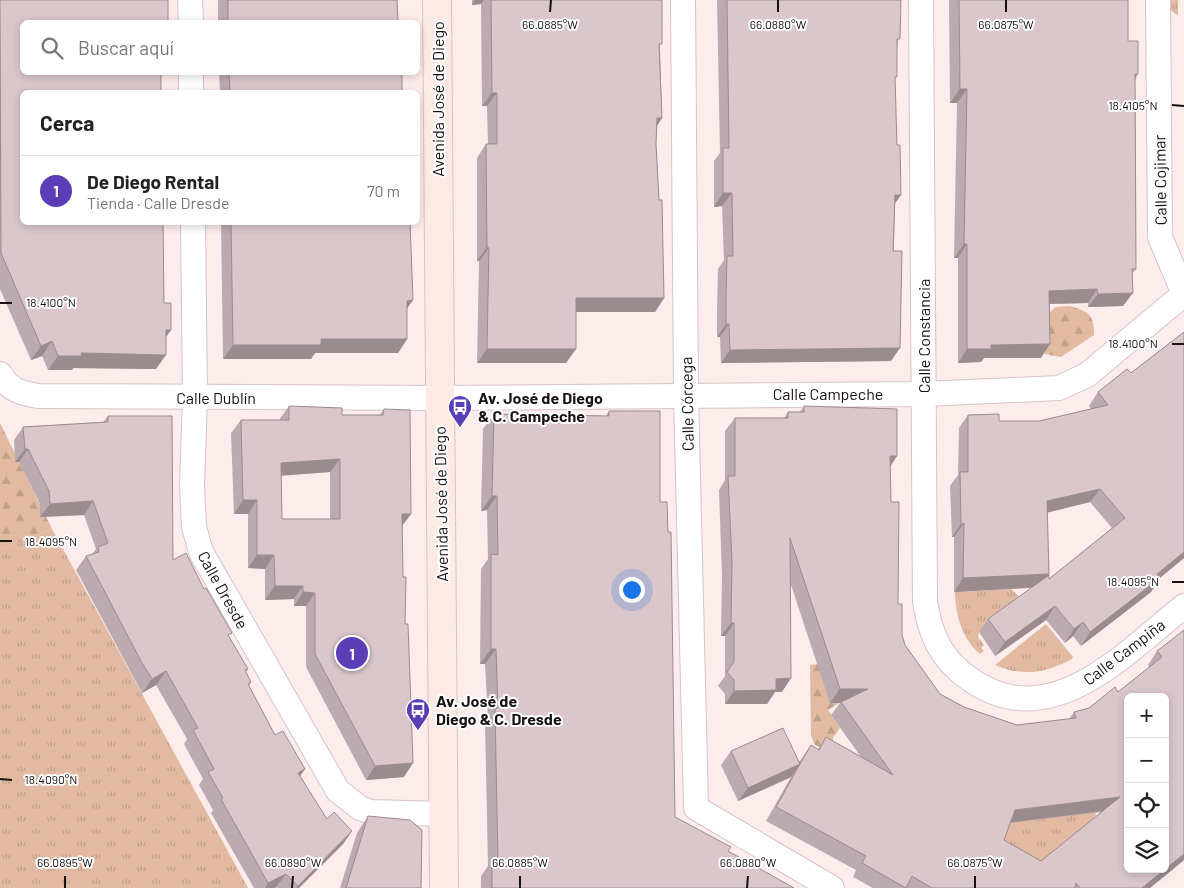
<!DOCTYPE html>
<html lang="es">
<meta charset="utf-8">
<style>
body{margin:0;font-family:Barlow,sans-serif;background:#f2f2f2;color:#222}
.controls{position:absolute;right:15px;bottom:15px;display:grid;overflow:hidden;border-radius:8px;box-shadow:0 2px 8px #0003}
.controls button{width:45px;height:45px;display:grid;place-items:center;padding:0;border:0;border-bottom:1px solid #e0e0e0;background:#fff;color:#222;font:25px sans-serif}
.you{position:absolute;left:631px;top:589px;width:18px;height:18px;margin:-12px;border:4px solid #fff;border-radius:50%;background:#1a73e8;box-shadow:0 0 0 8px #1a73e833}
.badge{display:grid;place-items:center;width:32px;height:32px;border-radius:50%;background:#593eb6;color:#fff;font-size:16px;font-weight:700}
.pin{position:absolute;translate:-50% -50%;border:2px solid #fff;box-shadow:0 1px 5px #0006}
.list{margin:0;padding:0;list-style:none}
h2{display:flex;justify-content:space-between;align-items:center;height:65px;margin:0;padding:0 20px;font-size:21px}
h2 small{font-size:16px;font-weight:400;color:#767676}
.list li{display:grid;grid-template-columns:32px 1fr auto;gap:15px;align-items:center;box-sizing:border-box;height:70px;padding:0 20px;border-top:1px solid #e0e0e0}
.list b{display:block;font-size:19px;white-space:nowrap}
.list p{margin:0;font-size:16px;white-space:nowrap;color:#767676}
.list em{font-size:16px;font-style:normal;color:#767676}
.icon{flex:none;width:28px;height:28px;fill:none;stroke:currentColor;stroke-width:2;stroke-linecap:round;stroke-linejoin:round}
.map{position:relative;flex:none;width:1184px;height:888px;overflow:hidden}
.search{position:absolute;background:#fff;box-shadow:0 2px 8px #0003;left:20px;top:20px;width:400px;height:55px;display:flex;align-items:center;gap:12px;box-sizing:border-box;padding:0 18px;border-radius:8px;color:#767676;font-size:19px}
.panel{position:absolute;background:#fff;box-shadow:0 2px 8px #0003;left:20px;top:90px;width:400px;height:135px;border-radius:8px}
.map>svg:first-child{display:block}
</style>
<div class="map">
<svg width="1184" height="888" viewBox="0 0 1184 888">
<defs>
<pattern id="grass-tufts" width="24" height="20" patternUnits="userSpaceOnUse" patternTransform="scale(1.25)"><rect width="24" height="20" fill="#e1baa1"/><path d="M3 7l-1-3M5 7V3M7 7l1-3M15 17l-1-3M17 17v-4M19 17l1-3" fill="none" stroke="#c09f8a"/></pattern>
<pattern id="forest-firs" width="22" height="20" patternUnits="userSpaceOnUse" patternTransform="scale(1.25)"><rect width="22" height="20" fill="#e1baa1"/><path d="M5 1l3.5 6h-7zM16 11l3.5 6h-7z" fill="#c09f8a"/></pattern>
</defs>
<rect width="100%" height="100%" fill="#fdecec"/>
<g fill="url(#grass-tufts)">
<polygon points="1168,0 1178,0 1178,16 1168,8"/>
<polygon points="52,529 248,888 0,888 0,550"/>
<path d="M1011,589L1023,600L979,632L978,637L984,645L981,648L984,651L980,654C962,639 955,614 955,592Z"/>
<path d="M1046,624L1073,657L1072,659C1046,673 1022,677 995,665Z"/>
<polygon points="1085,783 1098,821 1041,867 991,841 1013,801"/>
</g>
<g fill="url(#forest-firs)">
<path d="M1070,306C1089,312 1094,314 1094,335L1061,357L1045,354L1043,348L1050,312L1056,307Z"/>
<polygon points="0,423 52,529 0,550"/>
<polygon points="818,664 849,696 828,710 840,728 833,738 833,746 827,752 814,744 811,735 810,665"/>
</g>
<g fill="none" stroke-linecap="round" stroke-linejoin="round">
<g stroke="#d7c3c3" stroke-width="26">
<g id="street">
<polyline points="190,0 191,22"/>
<polyline points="683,0 686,394 696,808 832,888"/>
<path d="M921,0L925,601C930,635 941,660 971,680C1051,735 1124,654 1184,606"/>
<polyline points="1158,0 1160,237 1184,294"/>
<polyline points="191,72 191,92"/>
<polyline points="193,222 195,398 192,485 194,527 201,552 338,791 360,808 371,812 444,814"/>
<path d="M0,374C9,390 21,393 38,396L440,398L924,394L1059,388L1087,375L1184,294"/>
</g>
</g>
<g stroke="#d7c3c3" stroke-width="30">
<polyline id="secondary" points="437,0 444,888"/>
</g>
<use href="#street" stroke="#fff" stroke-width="24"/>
<use href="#secondary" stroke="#feeae5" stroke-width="28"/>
</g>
<g fill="#bbaaaf" fill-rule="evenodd">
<polygon points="0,0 22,22 161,92 164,303 171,330 166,336 156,369 73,368 72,370 48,370 42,356 31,360 0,289"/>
<polygon points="218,0 397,0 397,1 398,22 218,22"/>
<polygon points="472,0 662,0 660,48 662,118 657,126 656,144 659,200 664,298 655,312 576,312 566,363 477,363 479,261 477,261 477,158 486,144 488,144 487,106 482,106 481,4 472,5"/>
<polygon points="717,0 901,0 895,80 895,204 891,361 721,363 720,337 717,337 717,311 718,269 724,260 722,206 714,207 714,161 720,153"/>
<polygon points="949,0 1128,0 1128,41 1138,74 1135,80 1136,269 1132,274 1123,306 1088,307 1088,303 1050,304 1041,358 984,358 981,362 958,363 958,258 954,258 957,103 950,103"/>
<polygon points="219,72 402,72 402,92 220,92"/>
<polygon points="221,222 410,222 413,300 407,308 407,339 398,353 315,353 311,359 223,359"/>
<path d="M1184,332V558L1160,578L1151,592L1081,646L1073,636L1065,643L1046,620L995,656L979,632L988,619L1032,588L954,592V537H952L950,486L958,475L959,428L968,415L999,421H1039L1091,409L1089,406L1098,392L1131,373ZM1090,502L1112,528L1049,579L1048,576L1049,574L1047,512Z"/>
<path d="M289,406L342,415H380L384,409L411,514L402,526L404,777L366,780L306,667V606H294V599L265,600V569L248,568V514H234L231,433L241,420H279ZM330,472V519H282L281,476Z"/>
<path d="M804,406L890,466L891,502L898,604L902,635L905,645L940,694L964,707L1017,725L1069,719L1074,712L1089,708L1118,692L1149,667L1148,665L1157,651L1184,630V860L1150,888H873L853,877L856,870L766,821L791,777L738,801L721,765L731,751L799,762L811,745L818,749L826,737L861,757L831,715L840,703H830L790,582L782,692H775L767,704H725V694L718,686L725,676V636H721L722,575L719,490L725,480V431L735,418H784L788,412H800ZM1102,812L1041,861L1004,840L1010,823Z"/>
<polygon points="609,411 660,502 675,817 728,851 794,888 481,888 481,876 488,866 485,723 488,719 485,664 480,664 481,569 488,559 487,510 481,511 483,429 494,414 606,416"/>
<polygon points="108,416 173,560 229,637 248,669 246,672 251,682 249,686 275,735 305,769 300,776 327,819 352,831 343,844 299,888 277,888 276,887 275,888 254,888 211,813 213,810 199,785 203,779 184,744 187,739 156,685 142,693 76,570 86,556 92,554 96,549 84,515 40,517 40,504 19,462 15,462 14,440 23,427 103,422"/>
<polygon points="368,816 421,888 340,888 357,833"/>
</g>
<g fill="#998b8e">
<polygon points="475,0 484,0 481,4 472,5"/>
<polygon points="960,89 967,89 957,103 950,103"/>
<polygon points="492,93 497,93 487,106 482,106"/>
<polygon points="657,118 662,118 653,132"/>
<polygon points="723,193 732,193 722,206 714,207"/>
<polygon points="895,195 901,195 892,208"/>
<polygon points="964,244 967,244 958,258 954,258"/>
<polygon points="487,247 489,248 479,261 477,261"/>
<polygon points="1097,289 1088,303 1040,304 1049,291"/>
<polygon points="1133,293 1123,306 1088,307 1098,294"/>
<polygon points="576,298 664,298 655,312 566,312"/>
<polygon points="413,300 403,314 407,301"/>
<polygon points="726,324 729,324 720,337 717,337"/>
<polygon points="166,330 171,330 161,344"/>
<polygon points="321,339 407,339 398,353 315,353 311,359 223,359 233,345"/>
<polygon points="52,341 42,356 31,360 41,346"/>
<polygon points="1050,344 1041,358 984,358 981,362 958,363 967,349 991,345"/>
<polygon points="900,348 891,361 721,363 730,350"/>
<polygon points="487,349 576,349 566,363 477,363"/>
<polygon points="81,353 166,355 156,369 73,368 72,370 48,370 58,356"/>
<polygon points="25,449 28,449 19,462 15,462"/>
<polygon points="890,456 897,456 888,470"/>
<polygon points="340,459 330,472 272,476 281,463"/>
<polygon points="1100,489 1090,502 1038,515 1047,501"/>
<polygon points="492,496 497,496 487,510 481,511"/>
<polygon points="243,500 257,500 248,514 234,514"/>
<polygon points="93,501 84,515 40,517 50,504"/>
<polygon points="402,514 411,514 401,527"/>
<polygon points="964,523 954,537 952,537 961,524"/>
<polygon points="1184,552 1184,558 1150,586 1160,578 1151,592 1081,646 1090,632"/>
<polygon points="257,555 274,555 265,569 248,568"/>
<polygon points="1049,574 1040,587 954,592 963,578"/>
<polygon points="275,586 303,586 294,599 265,600"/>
<polygon points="303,592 315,593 306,606 294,606"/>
<polygon points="1055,606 1046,620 995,656 1005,642"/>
<polygon points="1083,622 1073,636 1065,643 1074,629"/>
<polygon points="731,623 734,623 725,636 721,636"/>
<polygon points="491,649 496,649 485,664 480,664"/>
<polygon points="166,671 156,685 142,693 152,679"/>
<polygon points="791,678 782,692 775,692 767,704 725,704 734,691 776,679"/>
<polygon points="840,689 868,689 841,702 840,703 830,703"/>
<polygon points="413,763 404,777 366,780 375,766"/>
<polygon points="800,764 791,777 738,801 748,788"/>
<polygon points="305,769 296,782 298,773"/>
<polygon points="1120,797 1111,810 1005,823 1015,810"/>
<polygon points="352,831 343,844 299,888 296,888"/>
<polygon points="1184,854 1184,860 1150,888 1142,888"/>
<polygon points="286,874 276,887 275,888 265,888 268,883"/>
</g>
<g fill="#dac6cb" stroke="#998b8e" fill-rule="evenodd">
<polygon points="0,0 168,0 168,22 22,22 22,72 161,72 161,92 22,92 22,222 163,222 164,303 171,303 171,330 166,330 166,355 81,353 82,356 58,356 52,341 41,346 1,253"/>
<polygon points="228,0 397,0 398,22 228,22"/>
<polygon points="491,0 662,0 662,44 659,44 662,118 657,118 656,144 659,200 662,200 664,298 576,298 576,349 487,349 489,248 487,247 486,144 497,144 497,93 492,93"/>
<polygon points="727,0 901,0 900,39 897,39 897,77 895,77 897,145 900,145 901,195 895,195 893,251 902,251 900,348 730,350 729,324 726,324 726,298 727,256 733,256 732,193 723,193 723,148 729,148"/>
<polygon points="959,0 1128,0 1128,41 1138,41 1138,74 1135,74 1136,269 1132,269 1133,293 1098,294 1097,289 1049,291 1050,344 991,345 991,349 967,349 967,244 964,244 967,89 960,89"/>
<polygon points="229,72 402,72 402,92 230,92"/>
<polygon points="231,222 410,222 413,300 407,301 407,339 321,339 321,345 233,345"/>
<polygon points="1184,332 1184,552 1157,574 1160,578 1090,632 1083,622 1074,629 1055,606 1005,642 988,619 1049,575 1049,579 1125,518 1100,489 1047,501 1049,574 963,578 964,523 961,524 960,472 968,472 968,415 999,414 999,421 1039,421 1108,405 1098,392 1127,369 1131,373"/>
<path d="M289,406L342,408V415H383L384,409L410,410L411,514H402L403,577H406L405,624H408L413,763L375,766L315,654V593L303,592V586H275L274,555H257V500H243L241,420H289ZM340,459V519H282L281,463Z"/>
<path d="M804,406L897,409V456H890L891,502H899L898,604H902V635L905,645L940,694L964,707L1017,725L1076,718L1074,712L1089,708L1115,687L1118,692L1162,657L1157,651L1184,630V854L1142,888H1080L1076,883L1075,888H932L912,876L906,888L862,863L866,856L776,807L800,764L748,788L731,751L783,728L800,764L811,745L819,750L826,737L893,775L841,702L868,689H840L790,538L791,678L776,679V690L734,691V680L727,672L734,662V623H731L732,562L728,476H735V418H788V412H804ZM1128,697H1165V869H1128ZM1120,797L1041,861L1004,840L1015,810Z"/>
<polygon points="609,411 660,411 660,502 667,502 668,532 671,532 675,817 731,847 728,851 794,888 492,888 492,861 498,861 495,709 498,708 496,649 491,649 491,554 498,555 497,496 492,496 494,414 609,416"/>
<polygon points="108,416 172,416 173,560 186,553 204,589 206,588 232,633 228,635 248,669 245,670 251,682 248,684 275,735 283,731 305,769 298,773 327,819 334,812 352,831 298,886 286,874 268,883 221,799 223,798 208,772 214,769 193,730 198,728 166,671 152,679 142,663 86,556 99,552 98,547 108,543 93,501 50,504 49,491 28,449 25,449 23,427 108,422"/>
<polygon points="368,816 410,820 422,830 421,888 346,888"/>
</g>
<path fill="none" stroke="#181111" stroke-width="2" d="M550,12L551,0M778,12V0M1006,12V0M1172,105L1184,106M0,303H12M1172,344H1184M0,541H12M1172,582H1184M0,779L12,780M65,888V876M292,888L293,876M520,888V876M747,888L748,876M975,888V876"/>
<defs>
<g id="bus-pin" transform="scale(1.25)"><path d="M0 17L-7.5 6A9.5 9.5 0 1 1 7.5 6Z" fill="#593eb6" stroke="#fff"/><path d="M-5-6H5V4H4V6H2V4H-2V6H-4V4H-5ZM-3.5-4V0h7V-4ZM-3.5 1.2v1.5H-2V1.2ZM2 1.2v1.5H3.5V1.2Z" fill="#fff"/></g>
</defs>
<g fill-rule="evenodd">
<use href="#bus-pin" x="460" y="407"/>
<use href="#bus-pin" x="418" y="710"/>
</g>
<g text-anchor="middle" stroke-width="4" stroke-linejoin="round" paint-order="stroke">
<g font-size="16" fill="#181111" stroke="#fff">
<text transform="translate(438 99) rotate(-90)" y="6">Avenida José de Diego</text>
<text transform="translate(1160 180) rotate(-91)" y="6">Calle Cojimar</text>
<text transform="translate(924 336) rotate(-90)" y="6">Calle Constancia</text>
<text x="828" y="400">Calle Campeche</text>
<text x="216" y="404">Calle Dublín</text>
<text transform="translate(687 404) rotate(-91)" y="6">Calle Córcega</text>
<text transform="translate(441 504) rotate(-91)" y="6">Avenida José de Diego</text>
<text transform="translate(223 590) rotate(61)" y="6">Calle Dresde</text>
<text transform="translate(1124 652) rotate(-37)" y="6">Calle Campiña</text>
</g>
<g font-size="16" font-weight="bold" fill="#181111" stroke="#fff" text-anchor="start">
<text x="478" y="404">Av. José de Diego<tspan x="478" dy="18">&amp; C. Campeche</tspan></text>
<text x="436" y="707">Av. José de<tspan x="436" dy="18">Diego &amp; C. Dresde</tspan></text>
</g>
</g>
<g font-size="12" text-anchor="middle" fill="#181111" stroke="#fff" stroke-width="4" stroke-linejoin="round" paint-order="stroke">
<text x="550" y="29">66.0885°W</text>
<text x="778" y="29">66.0880°W</text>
<text x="1006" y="29">66.0875°W</text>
<text x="1133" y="110">18.4105°N</text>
<text x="51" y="307">18.4100°N</text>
<text x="1133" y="348">18.4100°N</text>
<text x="51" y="546">18.4095°N</text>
<text x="1133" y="586">18.4095°N</text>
<text x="51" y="784">18.4090°N</text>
<text x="65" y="867">66.0895°W</text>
<text x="293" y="867">66.0890°W</text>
<text x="520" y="867">66.0885°W</text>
<text x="748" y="867">66.0880°W</text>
<text x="975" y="867">66.0875°W</text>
</g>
</svg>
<div class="controls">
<button>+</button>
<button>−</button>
<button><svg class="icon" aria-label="locate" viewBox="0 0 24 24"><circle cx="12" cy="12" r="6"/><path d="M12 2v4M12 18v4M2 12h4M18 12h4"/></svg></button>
<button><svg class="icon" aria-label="layers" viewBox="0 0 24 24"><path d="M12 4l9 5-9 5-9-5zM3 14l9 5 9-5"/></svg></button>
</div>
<div class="you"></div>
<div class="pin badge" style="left:352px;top:653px">1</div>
<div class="search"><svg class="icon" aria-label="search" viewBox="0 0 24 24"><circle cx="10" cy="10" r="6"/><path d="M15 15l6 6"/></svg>Buscar aquí</div>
<section class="panel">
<h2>Cerca<small></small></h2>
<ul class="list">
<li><span class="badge">1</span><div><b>De Diego Rental</b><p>Tienda · Calle Dresde</p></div><em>70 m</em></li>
</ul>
</section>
</div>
